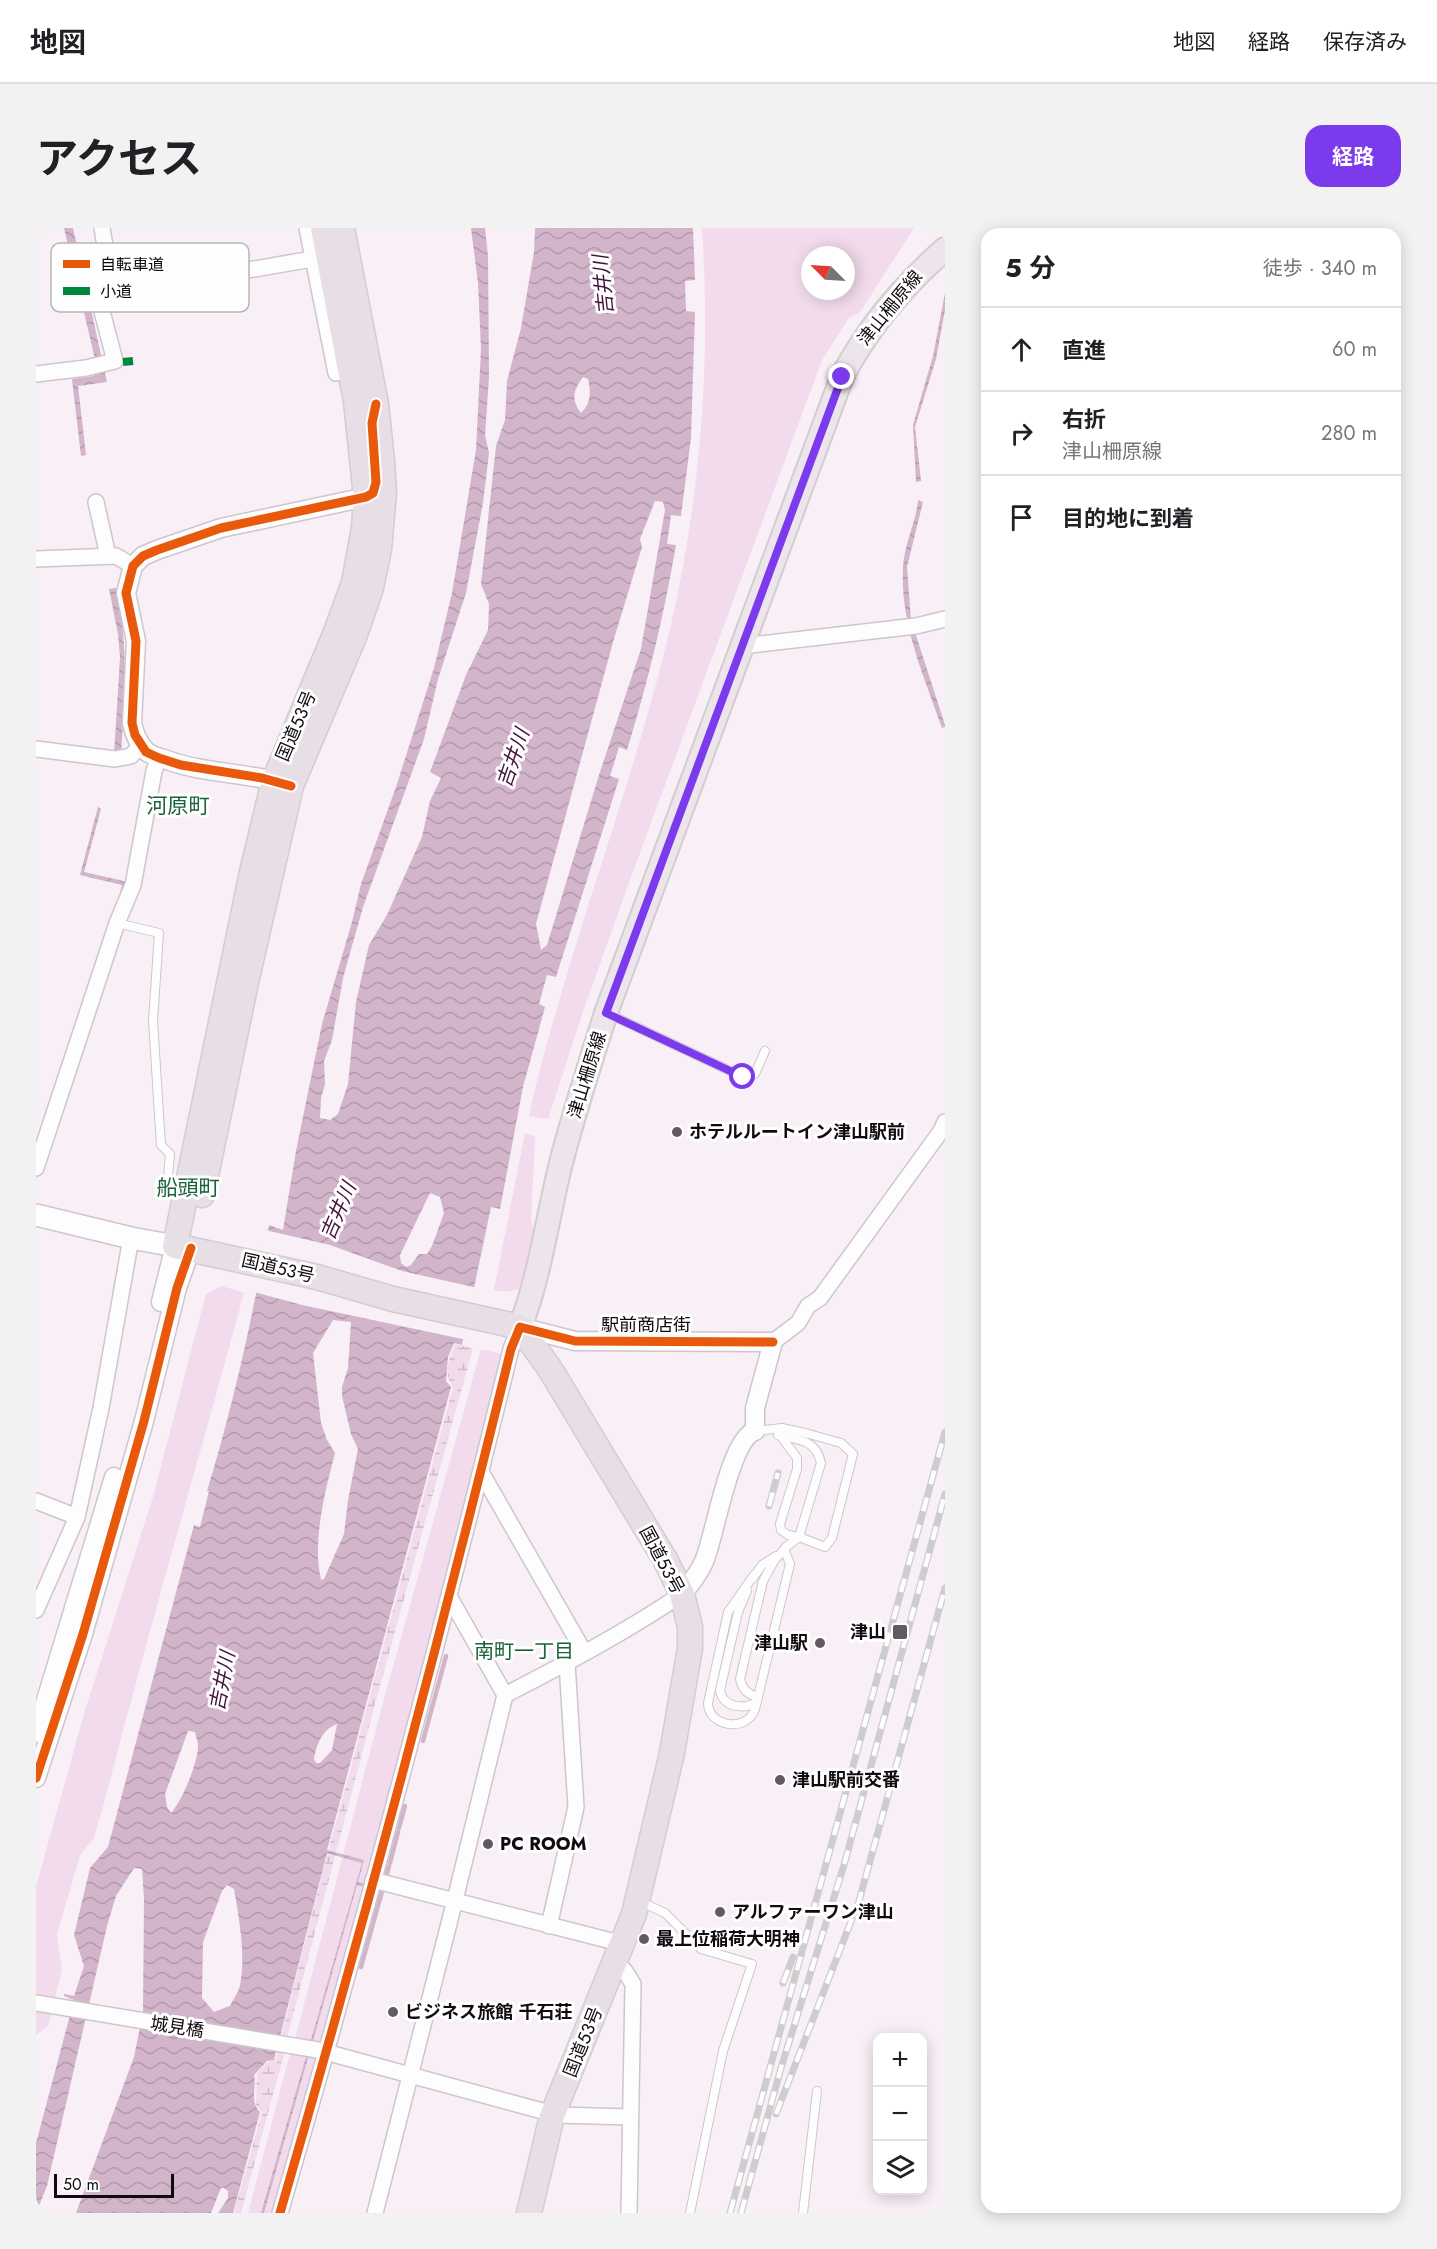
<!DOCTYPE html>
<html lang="ja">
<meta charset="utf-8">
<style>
body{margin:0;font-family:Jost,"Noto Sans JP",sans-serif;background:#f2f2f2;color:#202124}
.controls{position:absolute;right:18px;bottom:18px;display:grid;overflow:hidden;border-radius:12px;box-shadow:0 3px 15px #0003}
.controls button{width:54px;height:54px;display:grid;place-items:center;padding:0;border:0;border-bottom:2px solid #e0e0e0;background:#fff;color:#202124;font:30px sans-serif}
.compass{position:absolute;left:765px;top:18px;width:54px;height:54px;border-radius:50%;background:#fff;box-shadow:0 3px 15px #0003;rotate:294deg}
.scale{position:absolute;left:18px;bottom:15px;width:120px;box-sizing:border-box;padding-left:6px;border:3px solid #110a10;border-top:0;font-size:16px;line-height:21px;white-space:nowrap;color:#110a10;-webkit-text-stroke:4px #fefefe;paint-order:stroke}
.stop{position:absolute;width:18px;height:18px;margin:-14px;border:4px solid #7c3aed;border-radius:50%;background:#fff}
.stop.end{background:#7c3aed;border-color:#fff;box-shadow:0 2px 6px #0008}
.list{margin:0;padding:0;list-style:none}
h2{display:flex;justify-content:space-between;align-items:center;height:78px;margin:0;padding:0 24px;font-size:26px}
h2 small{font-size:20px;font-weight:400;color:#757577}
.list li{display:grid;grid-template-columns:39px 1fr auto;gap:18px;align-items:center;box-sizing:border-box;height:84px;padding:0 24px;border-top:2px solid #e0e0e0}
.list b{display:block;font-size:22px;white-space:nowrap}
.list p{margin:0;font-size:20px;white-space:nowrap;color:#757577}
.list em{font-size:20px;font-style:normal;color:#757577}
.icon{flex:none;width:33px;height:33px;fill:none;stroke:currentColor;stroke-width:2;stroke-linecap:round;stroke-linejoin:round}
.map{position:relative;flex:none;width:909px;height:1985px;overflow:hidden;border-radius:18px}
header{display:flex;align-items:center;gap:36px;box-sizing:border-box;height:84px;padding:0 30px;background:#fff;border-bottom:2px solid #e0e0e0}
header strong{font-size:28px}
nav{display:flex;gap:33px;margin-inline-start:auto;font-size:21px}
.intro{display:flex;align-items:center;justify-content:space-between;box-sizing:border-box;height:144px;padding:0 36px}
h1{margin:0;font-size:42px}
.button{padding:15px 27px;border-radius:18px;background:#7c3aed;color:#fff;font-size:21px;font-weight:700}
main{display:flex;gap:36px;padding:0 36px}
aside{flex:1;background:#fff;border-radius:18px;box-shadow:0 3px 15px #0003}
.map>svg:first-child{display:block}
</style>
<header>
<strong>地図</strong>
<nav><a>地図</a><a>経路</a><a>保存済み</a></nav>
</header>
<div class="intro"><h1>アクセス</h1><a class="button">経路</a></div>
<main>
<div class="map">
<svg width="909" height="1985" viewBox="0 0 909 1985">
<defs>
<pattern id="wetland-marsh" width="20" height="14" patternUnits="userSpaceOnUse" patternTransform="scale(1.5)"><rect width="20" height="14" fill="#f1dbec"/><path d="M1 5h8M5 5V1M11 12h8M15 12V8" fill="none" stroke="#cebbc9"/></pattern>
<pattern id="water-waves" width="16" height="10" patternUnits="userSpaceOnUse" patternTransform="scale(1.5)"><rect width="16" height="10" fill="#d2b4cb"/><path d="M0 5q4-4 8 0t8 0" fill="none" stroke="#b399ad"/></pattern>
</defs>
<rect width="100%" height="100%" fill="#f9eff6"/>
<g fill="#f1dbec" fill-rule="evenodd">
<path d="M666,0H878L824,84L813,90L786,132L591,660L547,784L512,891L493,888C508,818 530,750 551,681C576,603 602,524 623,445C662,300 676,149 666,0ZM774,27H810V63H774Z"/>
<path d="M489,905L499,909L495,993L499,1004L488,1058C477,1063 470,1065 458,1062Z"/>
<path d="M186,1058L208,1065C162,1234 113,1401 69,1571L58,1610L44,1627L21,1707L26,1741L12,1798L0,1807V1659L48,1486L117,1269L170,1066Z"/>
<polygon points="445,1121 470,1127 454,1194 286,1819 258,1815 345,1482"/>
<polygon points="255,1822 283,1827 238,1985 212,1985"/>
</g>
<g fill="url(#wetland-marsh)">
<path d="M419,1116L437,1120L341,1469L250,1814L244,1813L291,1628L417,1159C407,1145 413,1131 419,1116Z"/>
<polygon points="242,1821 249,1822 205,1985 198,1985 226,1884 220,1877 221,1845 232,1834 240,1831"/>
</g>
<g fill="url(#water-waves)" fill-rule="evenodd">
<polygon points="28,0 37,0 71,154 42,158 50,227 45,228 36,151 58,148 59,131"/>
<path d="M435,0H449L452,28L453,149L449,207L453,225L447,275L430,365L402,451L388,511L327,679L307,750L296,812L288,833L289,856L285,870L284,890L294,892L302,886L312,856L320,774L333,717L351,687L386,609L394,573L405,550L394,544L430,447L452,402L453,376L445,356L460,218L469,192L471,153L485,100L498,24L499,0H657L659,52L649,53L650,83L659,84L655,210L645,288L635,287L631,316L640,317C628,387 612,454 591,522L583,519L574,548L583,551L520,749L511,747L503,776L509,779L487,859L464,981L455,979L426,1117L418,1115L412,1129L410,1153L415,1159L291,1622L328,1632L322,1654L327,1655V1658L321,1657L228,1985H225L326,1635L291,1625L238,1832L231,1833L218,1847C221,1862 213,1873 224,1884L197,1985H182L192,1970V1963L188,1960H185L175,1985H40L98,1829L107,1784L108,1671L106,1641L98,1640L80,1668L71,1698L11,1958L0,1985V1915L38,1772L28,1768V1766L38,1768L48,1738L38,1707L54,1640L72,1619L158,1297L164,1299L173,1263H171C198,1175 217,1087 233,997L247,1002L260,923L286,796L316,694L325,656L360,559L398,440L416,365L440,222L445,121L442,55ZM547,149L552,151C555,164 555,176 545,185C534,170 538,162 547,149ZM619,273L627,274L629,282L605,421L563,547L511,717L505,722L500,696L577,414L606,319L604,311ZM394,965L404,969L408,985L396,1018L391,1026H383L375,1037L370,1039L365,1035L364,1027ZM297,1092L315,1094L312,1140L306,1159V1168L315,1206L322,1221L312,1272L308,1306L288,1351L285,1352C276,1312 289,1264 299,1225L291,1212L285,1195L277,1125ZM301,1496L296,1522L284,1535H280L278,1531C281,1515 286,1502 301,1496ZM152,1503L159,1504C160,1509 162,1514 162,1518C162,1535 146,1573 135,1585L131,1579L129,1566ZM191,1657L198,1661C203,1689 210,1729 204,1757C203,1764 197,1771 194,1778L178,1784L166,1770L167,1714L186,1663Z"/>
<polygon points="909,65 909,82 900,131 879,199 885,253 880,254 877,197 897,128"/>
<path d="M882,272L887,274L871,339L875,392L909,497V499L906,500C888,448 864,396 867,340C868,316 880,295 882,272Z"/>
<path d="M80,360C93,419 89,468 85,527H78L84,429L82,406L73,361Z"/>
<polygon points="62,579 65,581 48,644 92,654 87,665 84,664 86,657 44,647"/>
</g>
<polygon fill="#f9eff6" points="229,1002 294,1017 366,1043 442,1060 431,1112 266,1077 218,1064"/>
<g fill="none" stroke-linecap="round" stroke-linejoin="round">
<g stroke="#d2b4cb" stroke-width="4.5">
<polyline points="387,1513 410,1428"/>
<polyline points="363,1600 369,1578"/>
<polyline points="354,1635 362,1604"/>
<polyline points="350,1648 353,1638"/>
<polyline points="325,1739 347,1660"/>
</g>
<g stroke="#cec6cc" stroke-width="10">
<g id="service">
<polyline points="81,695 123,705 117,793 125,917 134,926 131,961 145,970"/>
<polyline points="573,786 707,849 719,846 729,823"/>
<polyline points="720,1203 746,1200 773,1206 805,1215 817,1226 796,1310 789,1319 763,1309 752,1307 745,1302 744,1296 761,1241 761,1230 744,1207"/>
<path d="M718,1347L692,1384L672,1475C672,1499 711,1505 719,1481L754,1336L749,1323"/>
<polyline points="717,1350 726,1337 740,1328"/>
<path d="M711,1363L702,1384L684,1462C687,1480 707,1481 720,1475"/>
<path d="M722,1469C712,1467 706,1461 704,1451L727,1353L738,1333L750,1319L763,1309L785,1235C780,1211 762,1212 742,1207"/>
<polyline points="603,1673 629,1685 665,1721 716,1736 687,1823 654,1985"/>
<polyline points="767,1985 781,1863"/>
</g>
</g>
<g stroke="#cec6cc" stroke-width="18">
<g id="minor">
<polyline points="66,0 77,66"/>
<polyline points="271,0 300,145 314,142"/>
<polyline points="0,146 50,140 79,133 62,68 276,31"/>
<polyline points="60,274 72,328"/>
<polyline points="0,331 80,328 97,338"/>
<polyline points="706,418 880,398 909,391"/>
<polyline points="0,521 79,531 95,528 105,517"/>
<polyline points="0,940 81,695 97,657 118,543 123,530"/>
<polyline points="737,1114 762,1095 772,1078 784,1070 905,903 909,894"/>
<polyline points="445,1244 548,1424"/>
<polyline points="0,1273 41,1289"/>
<polyline points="0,1382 41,1289 65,1180 95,1010"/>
<path d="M469,1467C529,1436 590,1404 646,1366"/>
<polyline points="337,1652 587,1716"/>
<polyline points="513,1698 540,1579 531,1435"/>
<polyline points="579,1734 589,1743 597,1756 593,1985"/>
<polyline points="0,1775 282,1822 521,1887 594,1889"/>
<path d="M244,1985C327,1699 404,1411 475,1121L484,1099"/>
<polyline points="339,1985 419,1672 469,1467 414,1370"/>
</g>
</g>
<g stroke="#cec6cc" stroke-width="21">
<g id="tertiary">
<path d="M249,556C211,544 169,546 131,532C125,530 115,528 110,523C102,516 98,504 96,495L100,413L90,365L97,338L107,328L121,322L185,300L330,269"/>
<polyline points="125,1074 139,1018"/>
<path d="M484,1099L539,1113L737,1114L719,1180V1203C694,1211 679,1306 669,1331C664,1344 655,1355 646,1366"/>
<polyline points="0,1505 78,1249"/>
<polyline points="0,1550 47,1406 108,1193 141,1060 155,1020"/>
</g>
</g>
<g stroke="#cec6cc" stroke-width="24">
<polyline id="secondary" points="0,987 95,1010 139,1018"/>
</g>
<g stroke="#d2cdd1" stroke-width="26">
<path id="primary" d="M484,1099C504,1048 511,992 524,939C537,887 554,836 570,785L806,149C832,99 867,58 909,21"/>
</g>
<g stroke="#d2cdd1" stroke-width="27">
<g id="trunk">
<polyline points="287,0 320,173 330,269 328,300 318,355 300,404 238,553 216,644 139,1018 281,1049 357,1071 484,1099 514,1141 630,1333 646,1366 654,1399 654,1420 636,1525 598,1686 516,1888 493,1985"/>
<polyline points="166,967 209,759 255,558 318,409 335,360 343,321 348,264 346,233 340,176 306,0"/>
</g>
</g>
<use href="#service" stroke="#fefdfe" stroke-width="8"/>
<use href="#minor" stroke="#fefdfe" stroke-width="15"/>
<use href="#tertiary" stroke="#fefdfe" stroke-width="18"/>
<use href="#secondary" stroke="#fefdfe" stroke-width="21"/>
<use href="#primary" stroke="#eee5ec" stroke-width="22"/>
<use href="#trunk" stroke="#e8dee6" stroke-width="24"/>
<g stroke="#cfcccf" stroke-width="7">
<g id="rail">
<polyline points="733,1278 742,1245"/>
<polyline points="747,1755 757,1729"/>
<polyline points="740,1886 823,1673 909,1360"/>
<polyline points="694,1985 909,1204"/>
<polyline points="705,1985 745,1840 808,1637 909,1266"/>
</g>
</g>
<use href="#rail" stroke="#fefefe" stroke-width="4.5" stroke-dasharray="14" stroke-linecap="butt"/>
<polyline stroke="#00873e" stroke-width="8" stroke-dasharray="15 8" stroke-linecap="butt" points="87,134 97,133"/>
<g stroke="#fefefe" stroke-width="13">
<g id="cycleway">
<polyline points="255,558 226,550 145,537 123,530 110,524 99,507 96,495 100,413 90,365 97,338 107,328 121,322 185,300 330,269 337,265 340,254 336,195 340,176"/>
<polyline points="0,1550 47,1406 108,1193 141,1060 155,1020"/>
<path d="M244,1985C327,1699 404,1411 475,1121L484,1099L539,1113L737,1114"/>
</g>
</g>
<use href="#cycleway" stroke="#e8590c" stroke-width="9"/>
</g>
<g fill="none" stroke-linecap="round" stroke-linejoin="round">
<polyline stroke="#7c3aed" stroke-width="8" points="707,849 570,785 806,149"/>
</g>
<g fill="#625a60" stroke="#fefefe" stroke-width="2">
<circle cx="641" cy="904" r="6"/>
<rect x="856" y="1396" width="16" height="16" rx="3"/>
<circle cx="784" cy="1415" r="6"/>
<circle cx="744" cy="1552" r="6"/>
<circle cx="452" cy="1616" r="6"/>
<circle cx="684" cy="1684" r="6"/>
<circle cx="608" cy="1711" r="6"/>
<circle cx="357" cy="1784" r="6"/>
</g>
<g text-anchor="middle" stroke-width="6" stroke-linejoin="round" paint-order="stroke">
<g font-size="18" fill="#110a10" stroke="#fefefe">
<text transform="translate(854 80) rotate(-51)" y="6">津山柵原線</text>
<text transform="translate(260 498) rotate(-67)" y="6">国道53号</text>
<text transform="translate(551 847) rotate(-73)" y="6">津山柵原線</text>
<text transform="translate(242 1040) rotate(13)" y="6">国道53号</text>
<text x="610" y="1103">駅前商店街</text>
<text transform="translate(626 1332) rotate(62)" y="6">国道53号</text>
<text transform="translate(141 1799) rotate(9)" y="6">城見橋</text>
<text transform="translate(547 1814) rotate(-68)" y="6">国道53号</text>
</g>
<g font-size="18" font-weight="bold" fill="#110a10" stroke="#fefefe" text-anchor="start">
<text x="653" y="910">ホテルルートイン津山駅前</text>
<text x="850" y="1410" text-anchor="end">津山</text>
<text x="772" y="1421" text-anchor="end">津山駅</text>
<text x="756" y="1558">津山駅前交番</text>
<text x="464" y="1622">PC ROOM</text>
<text x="696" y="1690">アルファーワン津山</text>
<text x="620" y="1717">最上位稲荷大明神</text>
<text x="369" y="1790">ビジネス旅館 千石荘</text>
</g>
<g font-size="20" font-style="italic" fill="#42133b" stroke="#fefefe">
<text transform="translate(567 57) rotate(-96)" y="7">吉井川</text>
<text transform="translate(477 530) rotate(-71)" y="7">吉井川</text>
<text transform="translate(302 983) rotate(-67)" y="7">吉井川</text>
<text transform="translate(186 1453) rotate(-79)" y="7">吉井川</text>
</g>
<g font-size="20" fill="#176237" stroke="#fefefe">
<text x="488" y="1430">南町一丁目</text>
</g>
<g font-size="21" fill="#176237" stroke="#fefefe">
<text x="142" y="585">河原町</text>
<text x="152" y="967">船頭町</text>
</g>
</g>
<rect x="15" y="15" width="198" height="69" rx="9" fill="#fefefe" stroke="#b7b5b7" stroke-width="1.5"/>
<rect x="27" y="32" width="27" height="8" fill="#e8590c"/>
<rect x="27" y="59" width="27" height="8" fill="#00873e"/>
<g font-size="16" fill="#110a10">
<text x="64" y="42">自転車道</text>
<text x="64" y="69">小道</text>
</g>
</svg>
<div class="controls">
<button>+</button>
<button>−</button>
<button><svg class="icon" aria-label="layers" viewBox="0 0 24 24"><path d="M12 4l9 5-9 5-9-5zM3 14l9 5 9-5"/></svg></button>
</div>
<svg class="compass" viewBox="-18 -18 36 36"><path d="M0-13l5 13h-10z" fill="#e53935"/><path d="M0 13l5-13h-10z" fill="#757577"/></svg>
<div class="scale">50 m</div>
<div class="stop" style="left:707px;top:849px"></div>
<div class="stop end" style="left:806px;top:149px"></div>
</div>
<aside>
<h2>5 分<small>徒歩 · 340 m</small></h2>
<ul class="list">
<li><svg class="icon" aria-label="ahead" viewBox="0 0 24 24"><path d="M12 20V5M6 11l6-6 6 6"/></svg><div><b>直進</b></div><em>60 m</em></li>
<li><svg class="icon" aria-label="right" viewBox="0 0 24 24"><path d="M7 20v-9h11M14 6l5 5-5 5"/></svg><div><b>右折</b><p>津山柵原線</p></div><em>280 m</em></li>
<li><svg class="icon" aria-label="arrive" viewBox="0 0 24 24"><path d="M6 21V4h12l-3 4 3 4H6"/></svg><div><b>目的地に到着</b></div></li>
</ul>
</aside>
</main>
